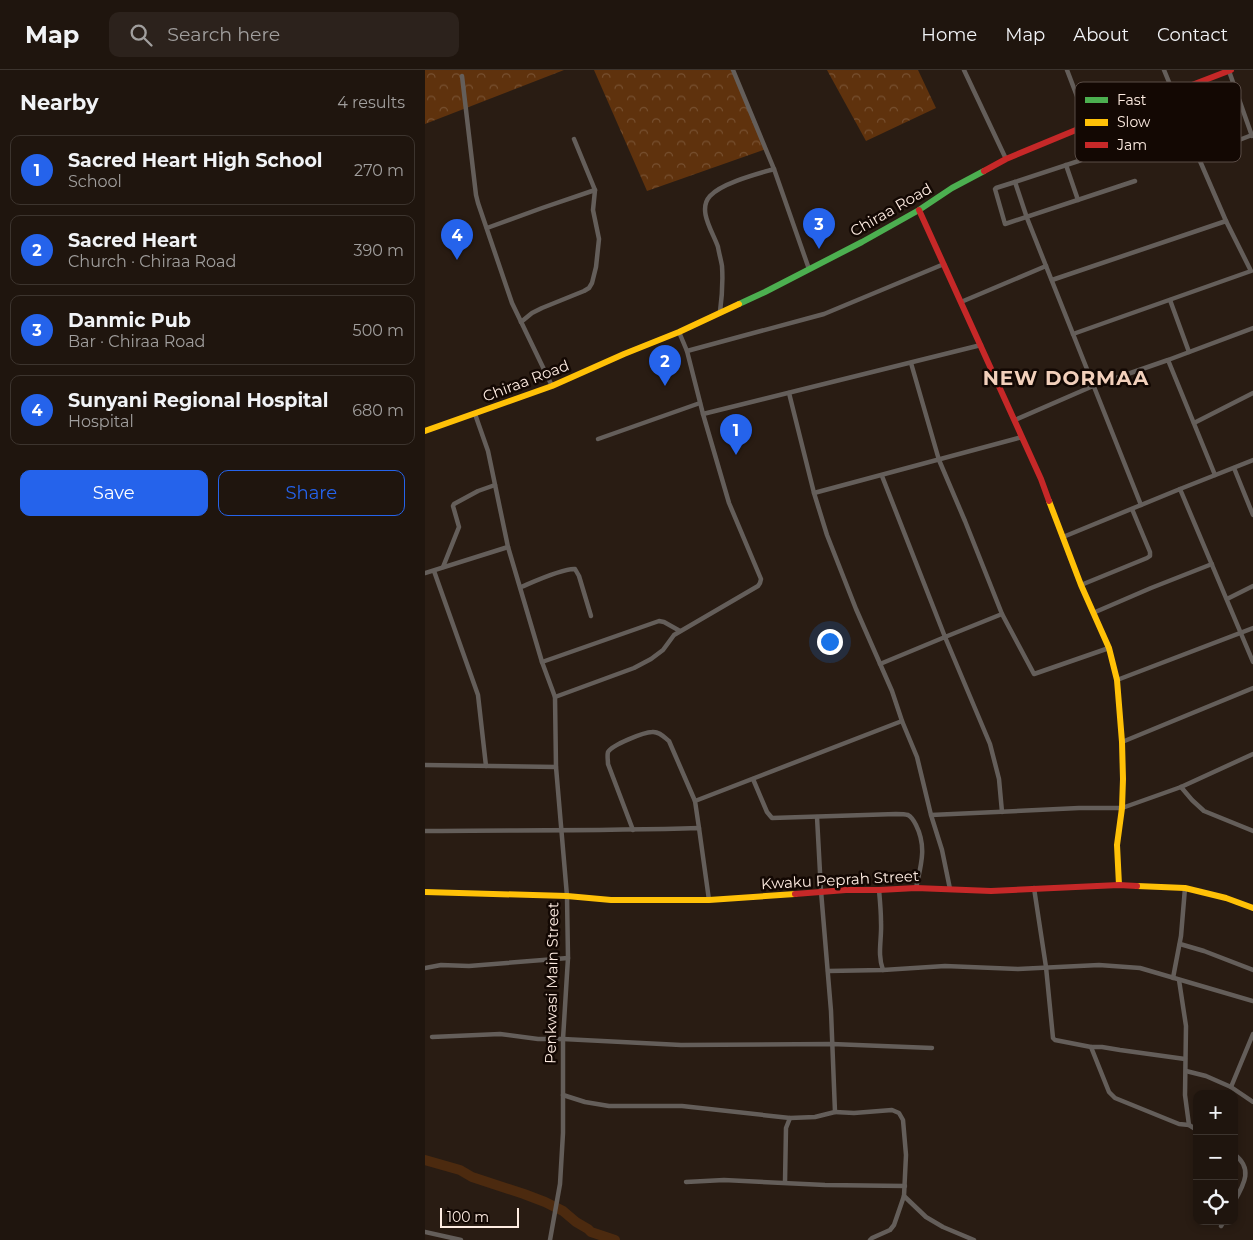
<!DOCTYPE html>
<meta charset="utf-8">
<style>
body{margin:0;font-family:Montserrat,sans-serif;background:#2c221c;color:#f1f3f6}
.controls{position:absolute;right:15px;bottom:15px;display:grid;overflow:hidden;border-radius:10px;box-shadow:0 2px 8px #0003}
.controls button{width:45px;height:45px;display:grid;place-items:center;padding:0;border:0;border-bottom:1px solid #3c342e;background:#1f150e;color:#f1f3f6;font:25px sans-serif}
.scale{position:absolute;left:15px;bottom:12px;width:79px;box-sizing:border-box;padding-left:5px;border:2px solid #feece2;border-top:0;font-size:14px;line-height:18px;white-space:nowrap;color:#feece2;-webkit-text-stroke:4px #130803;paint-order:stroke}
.you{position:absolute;left:404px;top:571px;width:18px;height:18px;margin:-12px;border:4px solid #fff;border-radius:50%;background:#1a73e8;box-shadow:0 0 0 8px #1a73e833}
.badge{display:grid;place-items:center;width:32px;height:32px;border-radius:50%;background:#2563eb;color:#fff;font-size:16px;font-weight:700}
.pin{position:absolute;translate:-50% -41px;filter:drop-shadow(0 1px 2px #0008)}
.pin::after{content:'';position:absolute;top:26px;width:18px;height:15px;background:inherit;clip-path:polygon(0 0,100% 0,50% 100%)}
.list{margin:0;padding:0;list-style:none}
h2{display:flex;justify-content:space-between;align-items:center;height:65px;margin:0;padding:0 20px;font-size:21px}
h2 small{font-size:16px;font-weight:400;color:#a19f9e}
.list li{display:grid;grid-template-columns:32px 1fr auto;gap:15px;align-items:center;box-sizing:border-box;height:70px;margin:0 10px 10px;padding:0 10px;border:1px solid #3c342e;border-radius:10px}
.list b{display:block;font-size:19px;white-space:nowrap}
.list p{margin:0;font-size:16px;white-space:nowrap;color:#a19f9e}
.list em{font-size:16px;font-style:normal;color:#a19f9e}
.actions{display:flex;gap:10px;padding:15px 20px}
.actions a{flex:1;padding:11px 0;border:1px solid #2563eb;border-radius:10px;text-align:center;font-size:18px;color:#2563eb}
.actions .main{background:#2563eb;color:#fff}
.icon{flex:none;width:28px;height:28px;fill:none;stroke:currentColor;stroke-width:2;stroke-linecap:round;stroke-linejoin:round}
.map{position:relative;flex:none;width:828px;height:1170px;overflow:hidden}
header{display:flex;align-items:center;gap:30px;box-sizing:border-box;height:70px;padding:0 25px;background:#1f150e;border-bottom:1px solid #3c342e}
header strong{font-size:24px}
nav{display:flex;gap:28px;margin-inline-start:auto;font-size:18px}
.search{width:350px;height:45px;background:#2c221c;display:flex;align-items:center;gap:12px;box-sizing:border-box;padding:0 18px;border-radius:10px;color:#a19f9e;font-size:19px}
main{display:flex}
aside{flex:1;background:#1f150e}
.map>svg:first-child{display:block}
</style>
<header>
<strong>Map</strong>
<div class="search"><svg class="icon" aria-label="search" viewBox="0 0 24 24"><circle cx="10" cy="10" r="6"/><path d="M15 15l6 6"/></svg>Search here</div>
<nav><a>Home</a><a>Map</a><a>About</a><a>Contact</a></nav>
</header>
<main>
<aside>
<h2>Nearby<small>4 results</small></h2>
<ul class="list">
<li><span class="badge">1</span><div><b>Sacred Heart High School</b><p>School</p></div><em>270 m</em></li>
<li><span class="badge">2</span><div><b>Sacred Heart</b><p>Church · Chiraa Road</p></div><em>390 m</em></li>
<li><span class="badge">3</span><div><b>Danmic Pub</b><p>Bar · Chiraa Road</p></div><em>500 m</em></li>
<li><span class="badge">4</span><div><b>Sunyani Regional Hospital</b><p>Hospital</p></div><em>680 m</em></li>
</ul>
<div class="actions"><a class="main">Save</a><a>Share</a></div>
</aside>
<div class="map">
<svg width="828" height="1170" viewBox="0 0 828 1170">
<defs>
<pattern id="forest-crowns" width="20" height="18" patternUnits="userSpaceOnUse" patternTransform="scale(1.25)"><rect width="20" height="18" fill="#5f320d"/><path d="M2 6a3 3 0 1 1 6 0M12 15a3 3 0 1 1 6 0" fill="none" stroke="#775030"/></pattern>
</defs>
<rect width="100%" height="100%" fill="#291c13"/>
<g fill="url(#forest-crowns)">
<polygon points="0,0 139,0 0,54"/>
<polygon points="169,0 306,0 341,79 222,121"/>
<polygon points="402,0 493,0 511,38 441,71"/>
</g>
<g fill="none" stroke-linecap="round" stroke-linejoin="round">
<polyline stroke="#4c2a0f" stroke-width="10" points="0,1090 35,1100 47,1107 99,1124 120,1132 138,1141 151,1152 163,1159 166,1162 190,1170"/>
<g stroke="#645e5a" stroke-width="4.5">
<polyline points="308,0 349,99 384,199"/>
<polyline points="539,0 581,89"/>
<polyline points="642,0 663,55"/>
<polyline points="739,0 748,22"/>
<polyline points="804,1 827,66"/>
<polyline points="37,6 51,125 53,133 87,233 127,316"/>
<polyline points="641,95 653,130"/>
<polyline points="590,112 571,118 570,119 580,154 710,111"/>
<polyline points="801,151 775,91 775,87 778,84 827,65"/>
<polyline points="62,158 117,138 170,120"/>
<polyline points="621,196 602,148 590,112 693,78"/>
<polyline points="627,210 801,151 826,201 648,264"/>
<polyline points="745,230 764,282"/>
<polyline points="536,232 621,196 716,435"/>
<path d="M295,242C297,227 298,211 297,196C296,190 294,183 293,177C288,162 272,140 285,126C297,113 332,104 349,99"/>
<polyline points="96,252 107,243 117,238 159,221 164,218 167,213 171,197 174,169 168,140 170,120 149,69"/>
<polyline points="262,281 399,244 519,194"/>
<polyline points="743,290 790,405"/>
<polyline points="364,323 389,423 402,465 431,539 467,621 477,651 492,687 506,745 517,780 525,819"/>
<polyline points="50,344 63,381 83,477 117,592 130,627 131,697"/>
<polyline points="278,344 556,275"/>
<polyline points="590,350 668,316 743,290 828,258"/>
<polyline points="769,353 828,323"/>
<polyline points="173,369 275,333"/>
<polyline points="809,398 828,445"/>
<polyline points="457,406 520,567 577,544 540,451 514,390 486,293"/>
<polyline points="755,419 828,390"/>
<polyline points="389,423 597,367"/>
<polyline points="638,467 755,419 828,592"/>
<polyline points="18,497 34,457 28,436 29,434 53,421 70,415"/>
<polyline points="9,501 53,625 61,696"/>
<polyline points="0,503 83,477"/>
<polyline points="656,515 722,488 725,486 725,482 707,439"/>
<path d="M96,517C108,512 138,498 150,499L154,506L166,546"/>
<polyline points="802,529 828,516"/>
<polyline points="668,543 726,518 787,494"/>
<polyline points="577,544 609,604 684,578"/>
<polyline points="117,592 234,551 239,552 255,561"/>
<polyline points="455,594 520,567 565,674 574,709 577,742"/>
<polyline points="692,610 828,558"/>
<polyline points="130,627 209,598 226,589 238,580 249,565 333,516 335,513 336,509 304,433 278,344 262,281 254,262"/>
<polyline points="697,672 828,618"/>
<polyline points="0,695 131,697 142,826 143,888 138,969 138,1063 135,1114 125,1170"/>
<path d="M328,709L342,742L347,748L471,744C475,744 480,744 483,745C487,747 489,751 491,755C502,777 496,795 491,818"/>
<polyline points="756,717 767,730 779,741 828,761"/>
<polyline points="506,745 654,738 697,738 756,717 828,684"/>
<polyline points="274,758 270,731 477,651"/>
<path d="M208,760L183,694C183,690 182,686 183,682C187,675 219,662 227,662C234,661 239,667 244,671L270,731"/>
<path d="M0,761C91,760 183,761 274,758L284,830"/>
<polyline points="609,818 621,897 628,968 630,970 666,977 677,977 695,980 760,989"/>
<path d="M454,820C455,831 456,841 456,852C457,869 452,884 458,900"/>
<polyline points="755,874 779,881 828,900"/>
<polyline points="0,898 16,895 44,896 143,888"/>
<polyline points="403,901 458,900 520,896 593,899 674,895 715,898 828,931"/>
<polyline points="748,908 756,866 760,818"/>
<polyline points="754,910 761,956 760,1025 764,1055"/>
<polyline points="7,967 75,964 113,969 138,969 256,975 407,974 507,978"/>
<polyline points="666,977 684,1022 690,1028 754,1054 764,1055 772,1060"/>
<polyline points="761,1001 781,1006 806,1017 828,1032"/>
<polyline points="806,1017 828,964"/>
<polyline points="138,1025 160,1032 184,1036 257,1036 365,1048 390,1047 410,1042 406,941 396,821 392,747"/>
<polyline points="410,1042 429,1043 467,1040 474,1043 478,1050 481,1085 479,1126 469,1155 465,1160 447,1168 445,1170"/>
<path d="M809,1084C828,1098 820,1113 809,1132"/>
<polyline points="261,1112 299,1110 400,1115 480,1116"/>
<polyline points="360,1112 361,1058 365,1048"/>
<polyline points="479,1126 501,1147 518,1157 549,1170"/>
<polyline points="796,1156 799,1151"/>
<polyline points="0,1162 36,1170"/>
</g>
<polyline stroke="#4caf50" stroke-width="6" points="314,234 340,222 437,172 494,140 527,118 559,101"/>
<g stroke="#ffc107" stroke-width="6">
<polyline points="0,361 127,316 199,284 254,262 314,234"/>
<polyline points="624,431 656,515 684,578 692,610 697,672 698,709 697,738 692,775 694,815"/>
<polyline points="712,816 760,818 801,828 828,838"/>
<polyline points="0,822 142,826 186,830 284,830 370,824"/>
</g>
<g stroke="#c62828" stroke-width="6">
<polyline points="559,101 581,89 663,55 806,0"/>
<polyline points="494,140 616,409 624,431"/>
<polyline points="370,824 421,820 454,820 491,818 566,821 694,815 712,816"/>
</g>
</g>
<g text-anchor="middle" stroke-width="5" stroke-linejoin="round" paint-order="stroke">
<g font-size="15" fill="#feece2" stroke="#130803">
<text transform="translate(466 140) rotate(-30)" y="5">Chiraa Road</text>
<text transform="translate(101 311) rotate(-21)" y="5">Chiraa Road</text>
<text transform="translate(415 810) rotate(-3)" y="5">Kwaku Peprah Street</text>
<text transform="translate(127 913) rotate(-89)" y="5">Penkwasi Main Street</text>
</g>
<g font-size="20" font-weight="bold" letter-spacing="1" fill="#f2d0bb" stroke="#130803">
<text x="641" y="315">NEW DORMAA</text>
</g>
</g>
<rect x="650" y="12" width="166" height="80" rx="8" fill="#130803" stroke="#5a4c46" stroke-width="1"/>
<rect x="660" y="27" width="23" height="6" fill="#4caf50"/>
<rect x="660" y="49" width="23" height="7" fill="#ffc107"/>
<rect x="660" y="72" width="23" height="6" fill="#c62828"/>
<g font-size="14" fill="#feece2">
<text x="692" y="35">Fast</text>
<text x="692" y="57">Slow</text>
<text x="692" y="80">Jam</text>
</g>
</svg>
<div class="controls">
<button>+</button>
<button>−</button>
<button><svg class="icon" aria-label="locate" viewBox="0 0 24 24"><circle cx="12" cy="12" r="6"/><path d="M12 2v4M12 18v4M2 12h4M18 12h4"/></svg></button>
</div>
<div class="scale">100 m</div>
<div class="you"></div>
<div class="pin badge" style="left:311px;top:385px">1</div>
<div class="pin badge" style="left:240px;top:316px">2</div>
<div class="pin badge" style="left:394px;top:179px">3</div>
<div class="pin badge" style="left:32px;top:190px">4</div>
</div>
</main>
